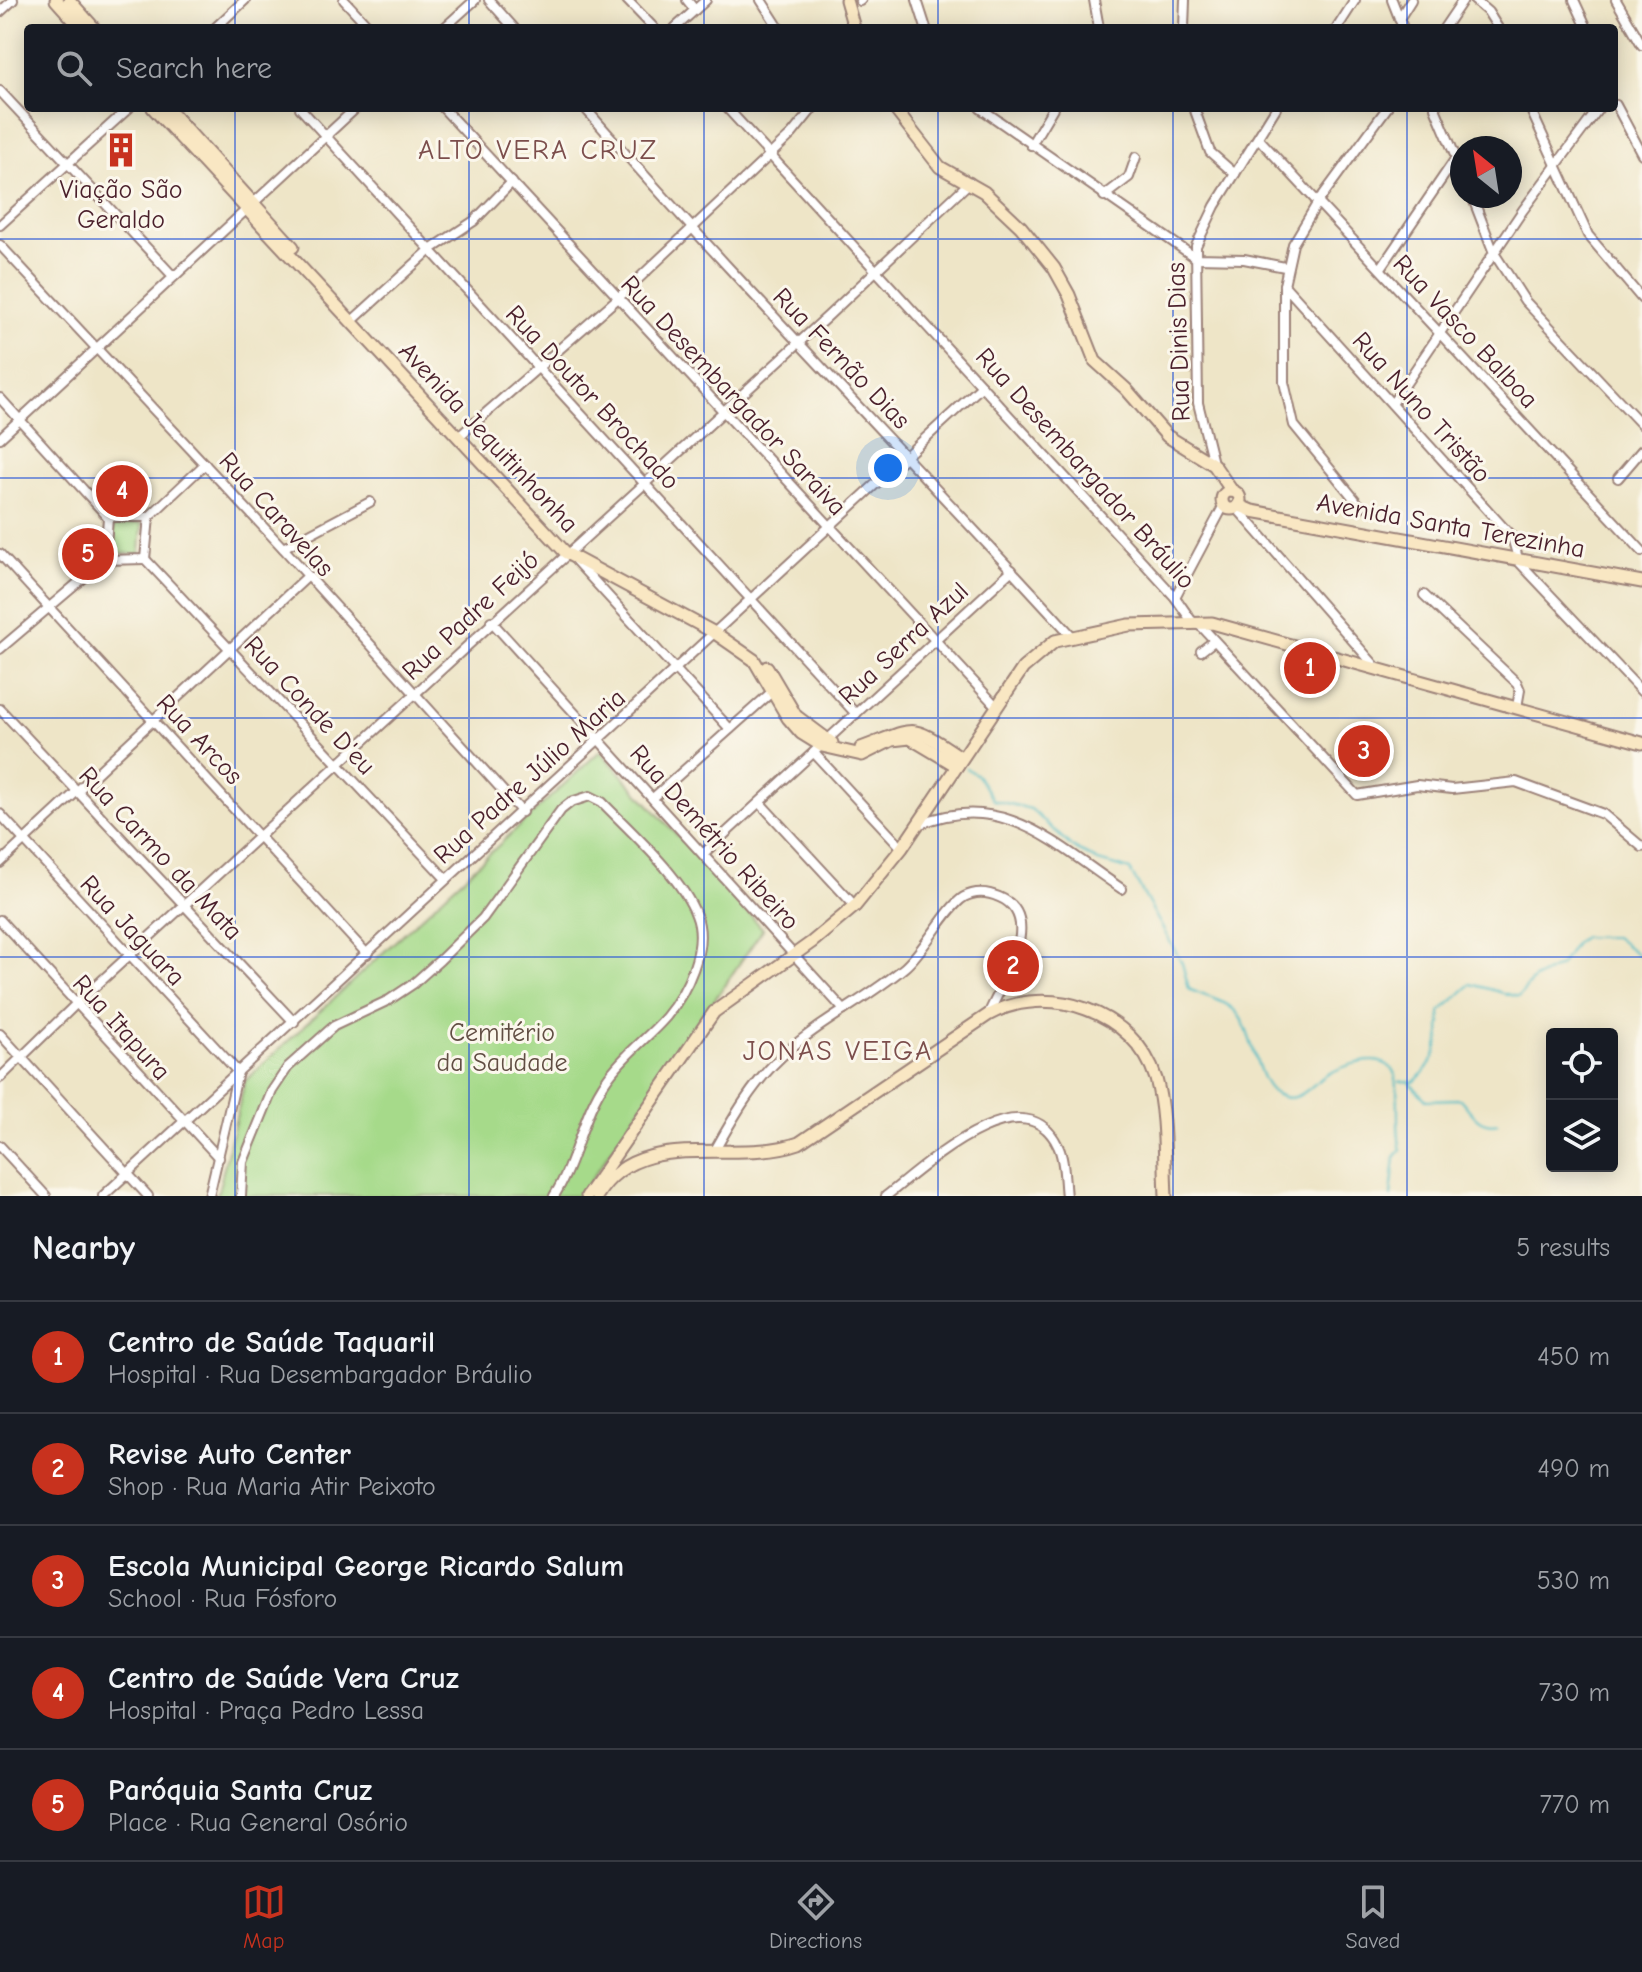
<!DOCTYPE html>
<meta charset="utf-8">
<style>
body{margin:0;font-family:"Comic Neue",sans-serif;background:#242831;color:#f1f3f6}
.controls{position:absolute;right:24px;bottom:24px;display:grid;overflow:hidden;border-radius:8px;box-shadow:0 4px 20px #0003}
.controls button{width:72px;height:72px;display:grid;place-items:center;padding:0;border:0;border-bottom:2px solid #363941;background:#171b24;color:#f1f3f6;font:40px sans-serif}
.compass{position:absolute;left:1450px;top:136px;width:72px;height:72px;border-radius:50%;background:#171b24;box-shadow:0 4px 20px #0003;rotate:330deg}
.you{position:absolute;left:888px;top:468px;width:28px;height:28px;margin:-20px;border:6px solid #fff;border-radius:50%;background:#1a73e8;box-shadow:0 0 0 12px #1a73e833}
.badge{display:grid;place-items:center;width:52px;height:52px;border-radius:50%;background:#c8321e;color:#fff;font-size:26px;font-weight:700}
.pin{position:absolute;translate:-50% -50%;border:4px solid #fff;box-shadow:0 2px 8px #0006}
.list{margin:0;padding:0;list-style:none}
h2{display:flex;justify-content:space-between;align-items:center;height:104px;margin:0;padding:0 32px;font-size:34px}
h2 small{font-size:26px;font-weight:400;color:#9ea1a6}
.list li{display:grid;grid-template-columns:52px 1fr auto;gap:24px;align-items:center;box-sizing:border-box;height:112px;padding:0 32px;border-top:2px solid #363941}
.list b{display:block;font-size:30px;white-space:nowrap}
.list p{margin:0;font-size:26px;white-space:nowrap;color:#9ea1a6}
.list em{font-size:26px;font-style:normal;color:#9ea1a6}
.icon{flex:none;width:44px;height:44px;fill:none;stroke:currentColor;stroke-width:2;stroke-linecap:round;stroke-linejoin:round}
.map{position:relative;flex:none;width:1642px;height:1196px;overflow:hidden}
.search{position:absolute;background:#171b24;box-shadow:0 4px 20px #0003;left:24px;right:24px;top:24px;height:88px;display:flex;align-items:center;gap:20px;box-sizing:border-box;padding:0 28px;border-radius:8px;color:#9ea1a6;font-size:30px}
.sheet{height:664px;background:#171b24}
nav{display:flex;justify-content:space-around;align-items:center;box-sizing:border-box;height:112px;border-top:2px solid #363941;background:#171b24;font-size:22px;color:#9ea1a6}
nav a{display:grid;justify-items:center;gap:4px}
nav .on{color:#c8321e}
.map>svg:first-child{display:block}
</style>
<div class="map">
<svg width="1642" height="1196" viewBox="0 0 1642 1196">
<rect width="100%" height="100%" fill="#fbf7ec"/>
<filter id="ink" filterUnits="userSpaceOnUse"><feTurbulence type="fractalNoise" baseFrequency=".0125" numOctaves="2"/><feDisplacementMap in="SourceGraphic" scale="16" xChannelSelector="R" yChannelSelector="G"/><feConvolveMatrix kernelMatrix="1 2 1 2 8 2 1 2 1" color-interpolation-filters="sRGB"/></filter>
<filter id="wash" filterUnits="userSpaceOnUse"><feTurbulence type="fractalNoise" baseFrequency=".006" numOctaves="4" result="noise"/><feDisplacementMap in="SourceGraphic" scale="32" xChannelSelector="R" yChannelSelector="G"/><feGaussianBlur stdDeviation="1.8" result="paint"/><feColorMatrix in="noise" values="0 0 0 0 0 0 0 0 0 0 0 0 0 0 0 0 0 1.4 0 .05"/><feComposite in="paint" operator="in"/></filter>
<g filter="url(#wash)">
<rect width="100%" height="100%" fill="#eee5c7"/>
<g fill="#a6da8a" stroke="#787c5a" stroke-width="2">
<polygon points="142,523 140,553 112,554 114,524"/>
<polygon points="600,751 763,929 580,1196 217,1196 245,1081"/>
</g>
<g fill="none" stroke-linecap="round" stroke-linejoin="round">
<g stroke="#4dbbc5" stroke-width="2">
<path d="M966,768L977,775L993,800L1031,809L1072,847L1098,861L1130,870L1182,963L1189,989C1204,997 1225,999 1237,1013C1254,1033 1256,1083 1276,1094C1300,1107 1311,1083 1328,1074C1344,1066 1377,1053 1391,1068C1403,1079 1394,1128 1401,1150L1395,1157L1391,1196"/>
<path d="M1400,1081L1414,1082C1438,1061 1442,1043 1440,1012L1471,984L1518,997L1534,979L1561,965L1575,943L1583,937H1615L1642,958"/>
<path d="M1411,1084L1426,1100L1460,1099C1472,1112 1478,1127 1498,1123"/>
</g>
</g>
</g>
<g filter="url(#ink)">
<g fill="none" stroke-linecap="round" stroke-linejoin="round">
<g stroke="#9c8279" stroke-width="12">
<g id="street">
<polyline points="344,0 370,28"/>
<polyline points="489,0 514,28"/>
<polyline points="627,0 654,28"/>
<polyline points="687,0 695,10"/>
<polyline points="761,0 779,28"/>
<polyline points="917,0 926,28"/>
<polyline points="1094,0 1099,28"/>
<polyline points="1392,0 1403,28"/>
<polyline points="1474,0 1488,12 1498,28"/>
<polyline points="1574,0 1587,28"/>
<polyline points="1616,0 1642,45"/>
<polyline points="860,1 861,0"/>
<polyline points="0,12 13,0"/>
<polyline points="1399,19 1411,0"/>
<polyline points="215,28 245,0"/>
<polyline points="444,28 475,0"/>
<polyline points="675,28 706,0"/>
<polyline points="1184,28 1185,0"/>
<polyline points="1337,28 1355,0"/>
<polyline points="1444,28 1463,0"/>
<polyline points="0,91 173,276"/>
<polyline points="1616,105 1642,154"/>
<polyline points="300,108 856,714"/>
<polyline points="443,108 997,707"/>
<path d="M585,108C742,288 910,458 1071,635"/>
<polyline points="727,108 1175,597 1191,620 1203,628 1357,795 1417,785 1452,789 1516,782 1603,814 1642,847"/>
<polyline points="980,108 1196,258 1244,259 1285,267"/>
<polyline points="1194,108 1210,152 1235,174"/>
<polyline points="1435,108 1462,172"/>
<polyline points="1530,108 1588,235 1642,299"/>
<polyline points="1259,139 1642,551"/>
<polyline points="1031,145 1053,108"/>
<polyline points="1104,196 1129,177 1136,157"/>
<polyline points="1472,196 1494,253 1525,301 1642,425"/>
<polyline points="0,225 129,108"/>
<polyline points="0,245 283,548 522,812"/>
<polyline points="1381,268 1456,158"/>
<polyline points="1284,285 1512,537 1519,562 1642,692"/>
<polyline points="352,321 430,250 474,221 512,182"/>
<polyline points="0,398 108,517"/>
<polyline points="1392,404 1523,210 1599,108"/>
<polyline points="463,433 617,299 792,134 813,108"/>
<polyline points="0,438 356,108"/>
<polyline points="1213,463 1198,403 1196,246 1215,206 1276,108"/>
<polyline points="1618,478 1642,450"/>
<polyline points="1236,507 1376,667"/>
<polyline points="1361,507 1294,425 1284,382 1284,285 1293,244 1318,202 1387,108"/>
<polygon points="108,517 149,517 145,559 105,560"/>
<polyline points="149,517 205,464"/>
<polyline points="283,548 370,502"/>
<polyline points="0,554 367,954"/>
<polyline points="145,559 446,879"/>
<polyline points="576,561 730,729"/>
<polyline points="1424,595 1517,683 1520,690 1517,707"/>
<polyline points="1175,597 1224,505"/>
<polyline points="491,621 844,1010"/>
<polyline points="0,649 105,560"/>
<polyline points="1201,651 1214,641"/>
<polyline points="0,709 294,1022"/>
<polyline points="815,754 902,848"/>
<polyline points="653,798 774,690"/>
<polyline points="761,804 855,906"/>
<polyline points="0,814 238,1072 209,1196"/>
<path d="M920,824C1004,790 1056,845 1122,889"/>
<polyline points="703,854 1012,570"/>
<polyline points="0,863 307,577"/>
<polyline points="0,920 219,1158"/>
<polyline points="0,1034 148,1196"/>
<polyline points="0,1078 75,1005 829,315 970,182"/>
<polyline points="0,1146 46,1196"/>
<path d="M714,1152C733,1118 752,1084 781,1057C818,1022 866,1000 905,967C924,951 947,907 964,897C975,891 988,892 999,897C1047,917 1001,984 988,1015"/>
<polyline points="103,1196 982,386"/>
<path d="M241,1196L243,1162L272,1091L288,1067L334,1026L389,1000L413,984L440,960L483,918L561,810L571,802L590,796L602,802C631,832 681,876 696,915C709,947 686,993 666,1017C647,1039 624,1054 607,1079C582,1114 577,1160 554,1196"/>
<path d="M886,1196C922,1168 1024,1073 1058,1146C1065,1160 1064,1181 1066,1196"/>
</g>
</g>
<g stroke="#9c8279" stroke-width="15">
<g id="secondary">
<polyline points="56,0 81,28"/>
<polyline points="69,0 94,28"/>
<polyline points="846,0 854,28"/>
<polyline points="153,108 566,553 715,633 754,660 788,718 801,733 822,746 862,755 892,740 910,738 957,766"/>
<polyline points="167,108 293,247"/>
<polyline points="894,108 940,167 984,192 1021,227 1054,268 1069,295 1095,361 1126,389 1167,436 1214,465 1232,491"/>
<circle cx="1231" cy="500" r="9"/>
<polyline points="1238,505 1252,511 1642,582"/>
<polyline points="767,667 796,716 832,743"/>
<path d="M861,748C918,727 908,722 962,758"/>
<polyline points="587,1196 714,1012 812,942 855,906 902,848 1023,668 1055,641 1129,625 1212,623 1642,743"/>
<path d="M597,1196C639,1125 734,1166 799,1143L988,1015C1047,982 1135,1011 1156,1079C1166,1115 1164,1159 1166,1196"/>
</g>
</g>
<use href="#street" stroke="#fff" stroke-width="8"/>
<use href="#secondary" stroke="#f9e7c3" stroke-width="11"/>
</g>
</g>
<path fill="none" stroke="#1d4ed8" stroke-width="2" stroke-opacity="0.55" d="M235,0V28M469,0V28M704,0V28M938,0V28M1173,0V28M1407,0V28M235,108V1196M469,108V1196M704,108V1196M938,108V1196M1173,108V1196M1407,108V1196M0,239H1642M0,478H1642M0,718H1642M0,957H1642"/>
<defs>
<g id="building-bare" transform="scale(2.76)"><path d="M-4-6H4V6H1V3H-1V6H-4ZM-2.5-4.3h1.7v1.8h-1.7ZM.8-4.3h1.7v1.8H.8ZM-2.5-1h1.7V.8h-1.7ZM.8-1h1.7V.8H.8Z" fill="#c8321e" stroke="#fbf7ec" stroke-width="2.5" paint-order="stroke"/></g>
</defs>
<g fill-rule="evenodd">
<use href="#building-bare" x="121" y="150"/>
</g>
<g text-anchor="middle" stroke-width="6" stroke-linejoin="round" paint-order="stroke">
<g font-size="26" fill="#4a1f2b" stroke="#fbf7ec">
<text x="121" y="198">Viação São<tspan x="121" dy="30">Geraldo</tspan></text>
</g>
<g font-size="26" fill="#4a1f2b" stroke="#fbf7ec">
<text transform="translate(1466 331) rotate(47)" y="9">Rua Vasco Balboa</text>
<text transform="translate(1178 342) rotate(-92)" y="9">Rua Dinis Dias</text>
<text transform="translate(842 358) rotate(46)" y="9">Rua Fernão Dias</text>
<text transform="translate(734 395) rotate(47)" y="9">Rua Desembargador Saraiva</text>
<text transform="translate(593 397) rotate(47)" y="9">Rua Doutor Brochado</text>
<text transform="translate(1422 407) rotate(48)" y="9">Rua Nuno Tristão</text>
<text transform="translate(489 437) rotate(47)" y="9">Avenida Jequitinhonha</text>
<text transform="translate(1086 468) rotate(48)" y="9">Rua Desembargador Bráulio</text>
<text transform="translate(277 514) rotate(48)" y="9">Rua Caravelas</text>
<text transform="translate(1451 525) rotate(10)" y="9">Avenida Santa Terezinha</text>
<text transform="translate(470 615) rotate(-43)" y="9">Rua Padre Feijó</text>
<text transform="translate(903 643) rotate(-43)" y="9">Rua Serra Azul</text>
<text transform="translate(310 705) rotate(47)" y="9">Rua Conde D'eu</text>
<text transform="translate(200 739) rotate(47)" y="9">Rua Arcos</text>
<text transform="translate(529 776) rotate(-42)" y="9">Rua Padre Júlio Maria</text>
<text transform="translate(715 837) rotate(48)" y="9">Rua Demétrio Ribeiro</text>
<text transform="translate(161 853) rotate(47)" y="9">Rua Carmo da Mata</text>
<text transform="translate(133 930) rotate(47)" y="9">Rua Jaguara</text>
<text transform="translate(122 1027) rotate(48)" y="9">Rua Itapura</text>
</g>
<g font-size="26" fill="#614e43" stroke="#fbf7ec">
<text x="502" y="1041">Cemitério<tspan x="502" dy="30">da Saudade</tspan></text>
</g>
<g font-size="28" letter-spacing="2" fill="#7c4e4c" stroke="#fbf7ec">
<text x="538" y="159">ALTO VERA CRUZ</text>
<text x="838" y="1060">JONAS VEIGA</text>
</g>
</g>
</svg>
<div class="controls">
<button><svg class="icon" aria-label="locate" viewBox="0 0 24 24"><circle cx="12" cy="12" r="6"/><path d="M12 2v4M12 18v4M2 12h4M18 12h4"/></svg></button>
<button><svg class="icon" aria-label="layers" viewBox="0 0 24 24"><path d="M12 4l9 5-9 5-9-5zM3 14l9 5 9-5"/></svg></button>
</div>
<svg class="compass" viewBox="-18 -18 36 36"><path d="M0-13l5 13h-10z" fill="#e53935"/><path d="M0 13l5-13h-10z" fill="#9ea1a6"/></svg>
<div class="you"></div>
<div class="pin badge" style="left:1310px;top:668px">1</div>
<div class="pin badge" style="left:1013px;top:966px">2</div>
<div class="pin badge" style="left:1364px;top:751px">3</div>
<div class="pin badge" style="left:122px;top:491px">4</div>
<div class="pin badge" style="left:88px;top:554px">5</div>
<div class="search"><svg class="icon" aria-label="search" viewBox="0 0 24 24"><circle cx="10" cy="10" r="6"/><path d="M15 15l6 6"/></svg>Search here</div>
</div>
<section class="sheet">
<h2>Nearby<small>5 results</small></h2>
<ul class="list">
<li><span class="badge">1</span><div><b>Centro de Saúde Taquaril</b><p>Hospital · Rua Desembargador Bráulio</p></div><em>450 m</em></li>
<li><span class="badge">2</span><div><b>Revise Auto Center</b><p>Shop · Rua Maria Atir Peixoto</p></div><em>490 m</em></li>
<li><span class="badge">3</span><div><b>Escola Municipal George Ricardo Salum</b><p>School · Rua Fósforo</p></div><em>530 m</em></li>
<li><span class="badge">4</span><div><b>Centro de Saúde Vera Cruz</b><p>Hospital · Praça Pedro Lessa</p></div><em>730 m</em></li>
<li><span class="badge">5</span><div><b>Paróquia Santa Cruz</b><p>Place · Rua General Osório</p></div><em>770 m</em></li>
</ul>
</section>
<nav>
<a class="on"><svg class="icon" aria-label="map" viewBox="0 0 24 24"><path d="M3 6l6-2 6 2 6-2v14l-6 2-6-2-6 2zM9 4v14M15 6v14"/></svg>Map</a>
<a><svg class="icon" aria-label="directions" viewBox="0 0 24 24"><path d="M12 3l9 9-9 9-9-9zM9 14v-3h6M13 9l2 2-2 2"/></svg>Directions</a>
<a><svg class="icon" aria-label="saved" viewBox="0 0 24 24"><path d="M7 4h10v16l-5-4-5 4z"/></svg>Saved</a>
</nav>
